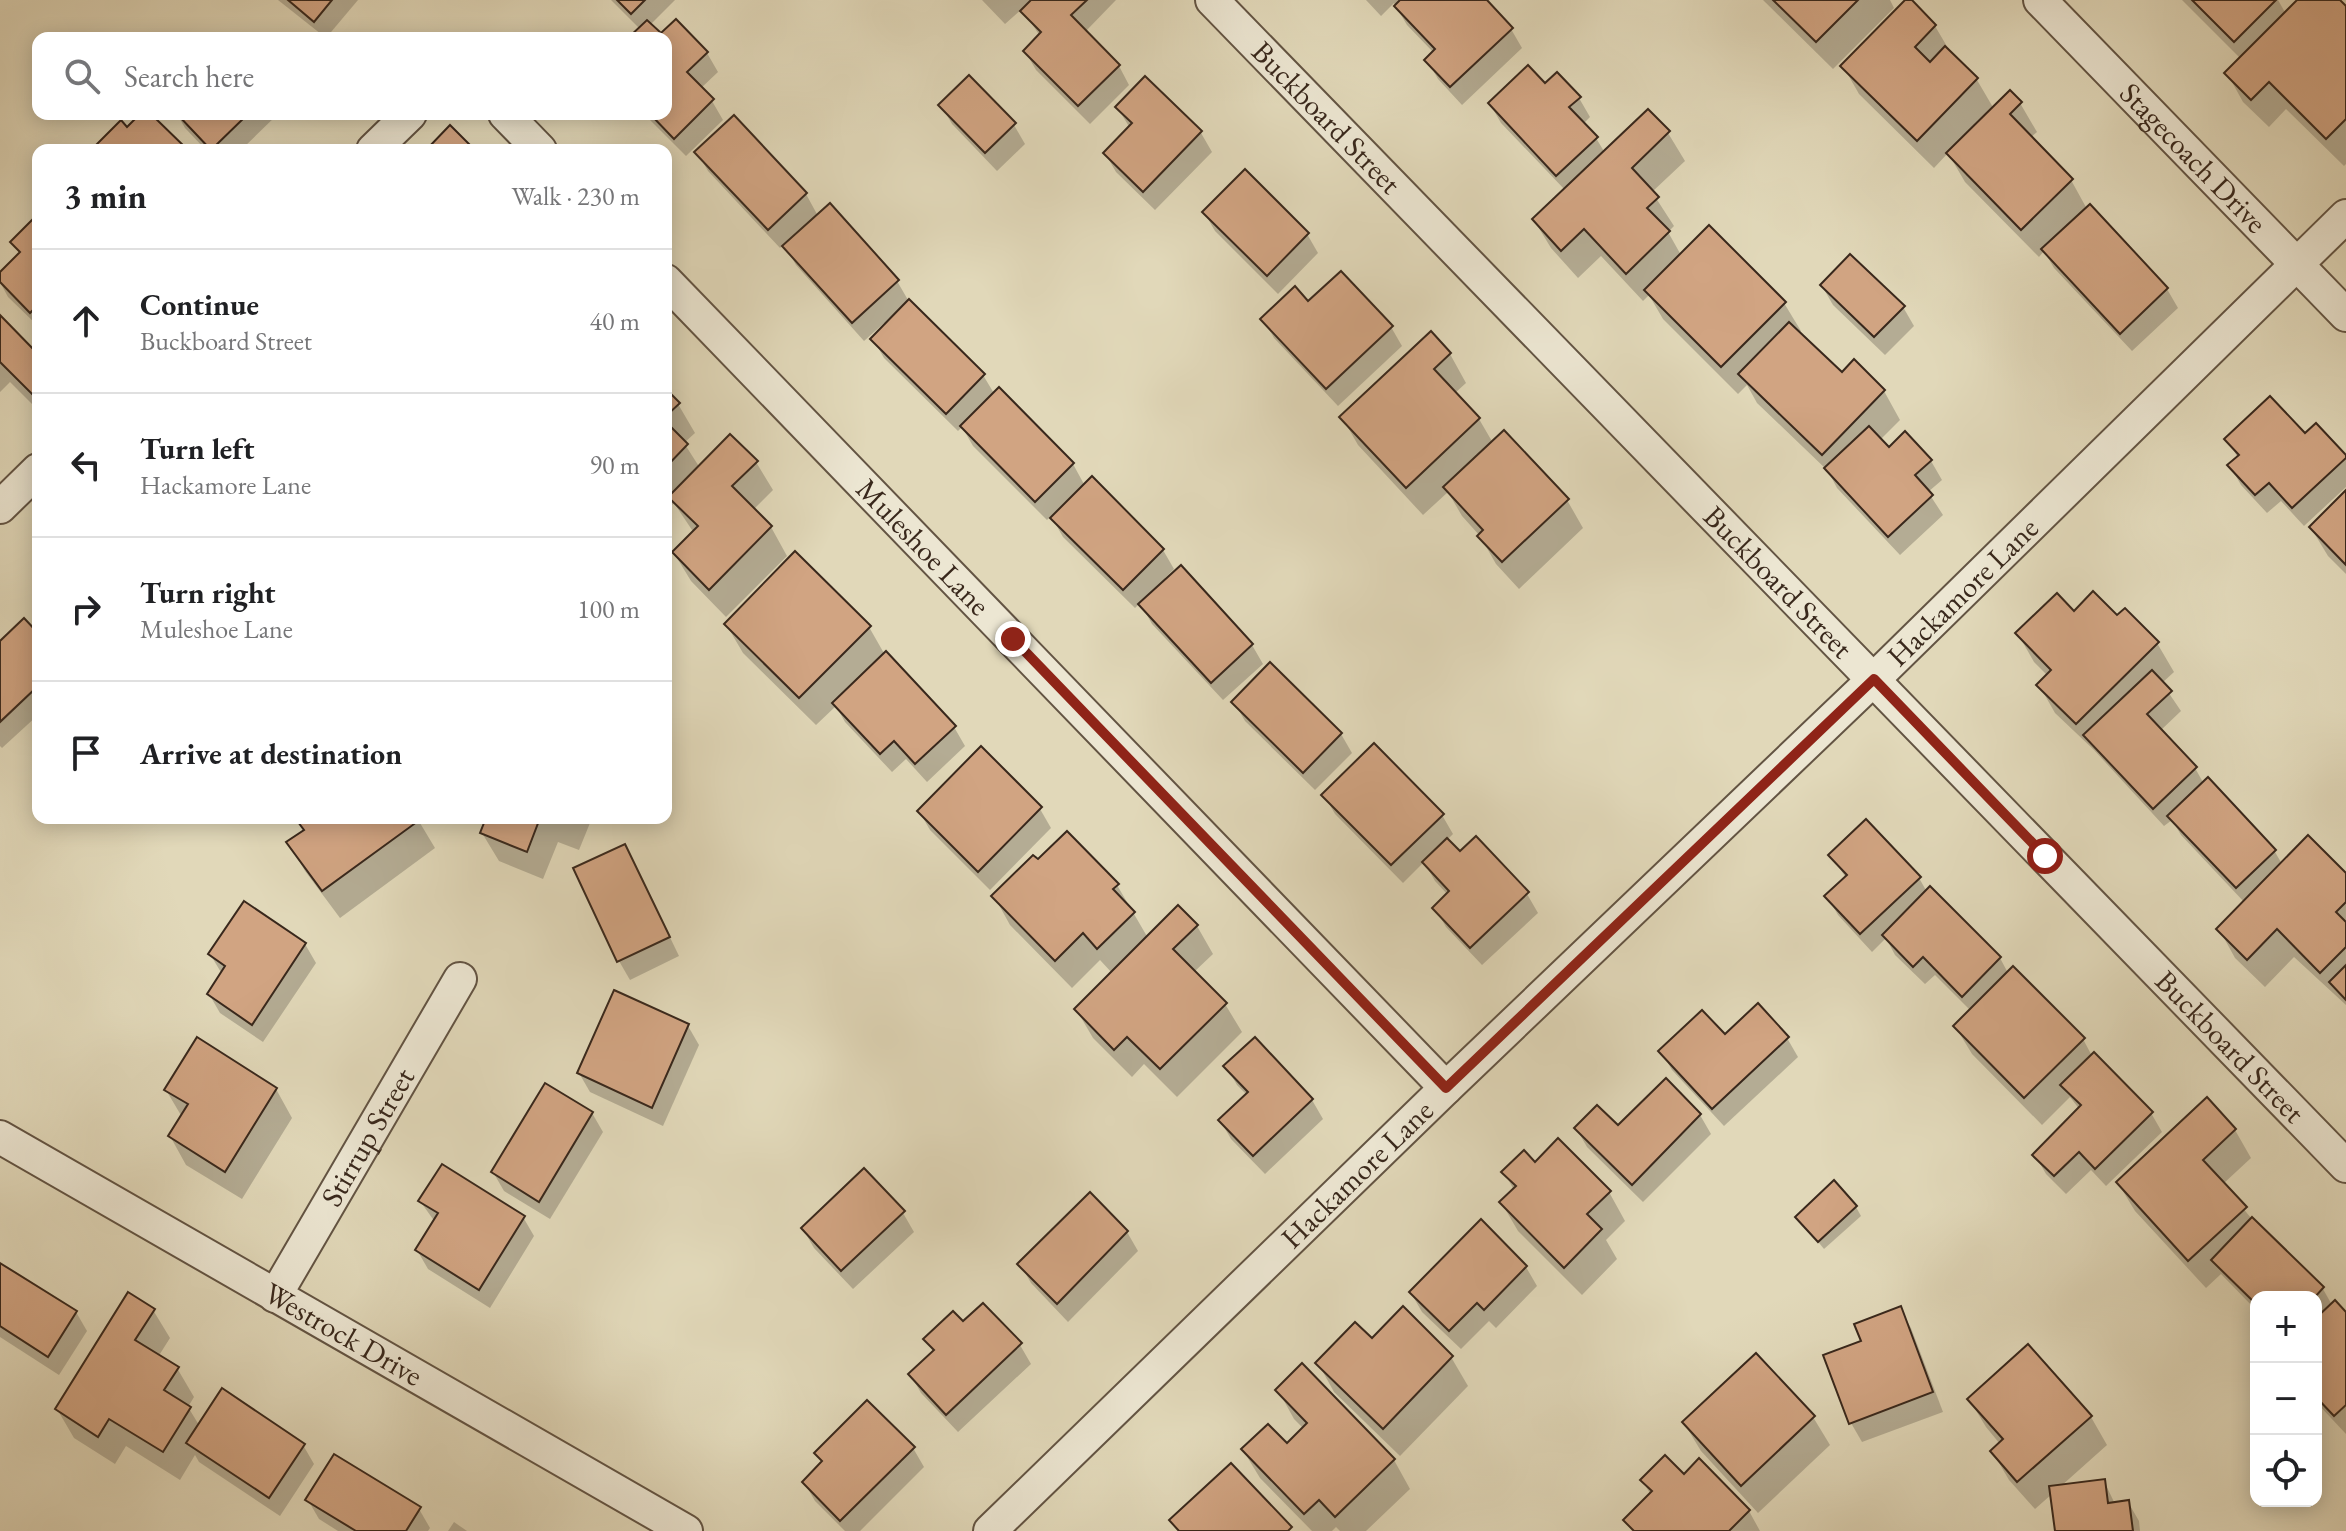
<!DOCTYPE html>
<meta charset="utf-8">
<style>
body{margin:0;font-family:"EB Garamond",serif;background:#f6f6f6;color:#202124}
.controls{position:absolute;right:24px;bottom:24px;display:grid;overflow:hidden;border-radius:16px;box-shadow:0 4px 20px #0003}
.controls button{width:72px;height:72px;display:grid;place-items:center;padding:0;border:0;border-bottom:2px solid #e0e0e0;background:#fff;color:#202124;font:40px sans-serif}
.stop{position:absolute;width:24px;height:24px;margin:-18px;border:6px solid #8f2418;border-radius:50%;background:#fff}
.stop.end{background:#8f2418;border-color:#fff;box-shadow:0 2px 8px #0008}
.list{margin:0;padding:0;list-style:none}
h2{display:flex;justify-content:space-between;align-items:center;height:104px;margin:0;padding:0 32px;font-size:34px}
h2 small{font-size:26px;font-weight:400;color:#757577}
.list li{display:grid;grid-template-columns:52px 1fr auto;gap:24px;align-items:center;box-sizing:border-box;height:144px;padding:0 32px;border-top:2px solid #e0e0e0}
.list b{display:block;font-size:30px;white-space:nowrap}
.list p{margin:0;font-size:26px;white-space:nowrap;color:#757577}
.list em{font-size:26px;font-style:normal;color:#757577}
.icon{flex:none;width:44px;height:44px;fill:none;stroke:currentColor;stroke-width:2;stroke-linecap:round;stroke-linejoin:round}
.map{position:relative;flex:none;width:2346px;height:1531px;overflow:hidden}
.search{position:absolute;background:#fff;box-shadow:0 4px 20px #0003;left:32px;top:32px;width:640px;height:88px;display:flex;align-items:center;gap:20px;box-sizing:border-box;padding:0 28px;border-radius:16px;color:#757577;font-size:30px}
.panel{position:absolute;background:#fff;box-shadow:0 4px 20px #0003;left:32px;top:144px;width:640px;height:680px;border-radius:16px}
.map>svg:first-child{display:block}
</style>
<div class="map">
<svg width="2346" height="1531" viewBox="0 0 2346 1531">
<rect width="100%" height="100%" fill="#e1d8b9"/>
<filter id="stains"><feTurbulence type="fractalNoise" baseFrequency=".0025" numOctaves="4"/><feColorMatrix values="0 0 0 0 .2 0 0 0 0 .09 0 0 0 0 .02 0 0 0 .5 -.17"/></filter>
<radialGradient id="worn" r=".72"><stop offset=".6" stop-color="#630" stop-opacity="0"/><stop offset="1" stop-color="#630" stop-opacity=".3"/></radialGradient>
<g fill="#0003">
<polygon points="278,0 358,0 326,38"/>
<polygon points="611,0 675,0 650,25 661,36 676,22 707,53 718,72 700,89 712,101 723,120 686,156 644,114 666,114 666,38 631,38 640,29"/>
<polygon points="982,0 1116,0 1085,32 1119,66 1129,85 1090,124 1036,70 1025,51 1040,36 1022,9 1005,24"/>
<polygon points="1366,0 1484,0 1511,29 1522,48 1462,105 1438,79 1427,60 1434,53 1407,25 1394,3 1381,16"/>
<polygon points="1763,0 1890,0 1894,8 1833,69"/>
<polygon points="1909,0 1935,26 1952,55 1977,80 1994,109 2020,103 2037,132 2030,138 2071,180 2087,209 2090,207 2167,289 2178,308 2132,351 2054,268 2044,251 2039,257 1965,182 1948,153 1934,168 1859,94 1843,66"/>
<polygon points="2182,0 2278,0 2286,14 2300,0 2337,0 2346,9 2346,164 2344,166 2286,109 2269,127 2243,102 2227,73 2241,59"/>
<polygon points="969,78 1014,125 1025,144 997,171 952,124 941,105"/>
<polygon points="1145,78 1201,133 1212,152 1155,210 1116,172 1105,153 1130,128 1117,107"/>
<polygon points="1545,86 1579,98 1590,117 1583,124 1596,138 1605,153 1668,133 1685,161 1652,192 1674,226 1668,232 1681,255 1784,303 1801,331 1799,333 1842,375 1884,391 1900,420 1880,440 1888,449 1931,461 1942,480 1928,492 1943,515 1900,555 1837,488 1828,471 1757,403 1747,385 1738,394 1663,319 1649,295 1643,301 1601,256 1578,278 1551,248 1534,220 1565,190 1501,123 1490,104"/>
<polygon points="177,114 278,114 241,150 206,150 185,128"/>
<polygon points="697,152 806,194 818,216 897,281 908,300 983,375 995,395 999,390 1073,464 1085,486 1163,550 1174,569 1165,578 1167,581 1252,645 1263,664 1223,700 1152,624 1140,603 1135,608 1063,537 1051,516 1047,520 973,446 962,427 958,431 884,358 873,339 886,325 884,323 864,341 796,265 784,244 780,248 708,171"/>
<polygon points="1204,212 1307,234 1318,253 1278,294 1215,231"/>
<polygon points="38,216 38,326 8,297 0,282 0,275 20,255 13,242"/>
<polygon points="1822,286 1903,307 1914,326 1885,355 1833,305"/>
<polygon points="1308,304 1391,327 1402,346 1338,406 1274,338 1263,319"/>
<polygon points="0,318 38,357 38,410 10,382 0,392"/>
<polygon points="1431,334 1450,354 1466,383 1455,393 1479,419 1493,443 1567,500 1583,528 1519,589 1496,564 1480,536 1462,516 1448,492 1423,515 1358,445 1342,417"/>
<polygon points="666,392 678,404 695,433 684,443 700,468 756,462 773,490 753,510 771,527 787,556 726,617 691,581 674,553 694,533 674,503 666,511"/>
<polygon points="2305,436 2346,458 2346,487 2304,526 2281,501 2267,513 2241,485 2230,466 2238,458 2227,439"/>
<polygon points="2346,492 2346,574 2328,556 2311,528"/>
<polygon points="2074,614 2117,618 2157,643 2174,672 2162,683 2181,711 2160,731 2195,768 2204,784 2208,780 2275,852 2282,864 2346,876 2346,1005 2294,957 2265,987 2235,958 2219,929 2245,903 2181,835 2172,820 2164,826 2094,750 2055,713 2039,685 2048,676 2034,662 2018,634"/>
<polygon points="726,624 869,627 885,655 954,727 965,746 927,782 906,759 892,772 845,722 836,706 816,725 743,653"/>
<polygon points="38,636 38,715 2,748 0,746 0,643"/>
<polygon points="1234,702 1341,734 1352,753 1315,790 1245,721"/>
<polygon points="981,749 1040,809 1051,828 990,890 930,830 919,811"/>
<polygon points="1324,795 1442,815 1453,834 1447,840 1460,854 1527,894 1538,913 1482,965 1446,927 1435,908 1448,895 1435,881 1424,862 1403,883 1335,814"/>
<polygon points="296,818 417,818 435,848 340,918 305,871 289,843 304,832"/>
<polygon points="488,818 592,818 579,850 558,842 543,879 499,861 482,833"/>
<polygon points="1831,855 1919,878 1927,892 1930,889 2000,958 2008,973 2083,1039 2092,1056 2151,1113 2162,1132 2106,1186 2091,1170 2066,1194 2046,1174 2035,1155 2080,1110 2070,1097 2042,1125 1972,1054 1955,1026 1971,1011 1935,975 1925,984 1895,955 1886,938 1872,952 1838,915 1827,896 1846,878"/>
<polygon points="635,865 679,956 630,980 619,961"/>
<polygon points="1117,885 1148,938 1197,926 1213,954 1194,972 1225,1004 1242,1032 1177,1097 1144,1064 1132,1077 1093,1038 1076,1009 1112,973 1100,960 1072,988 1010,925 994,896"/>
<polygon points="305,944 316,963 263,1042 220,1013 209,994 222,974 210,954"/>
<polygon points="688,1026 699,1045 663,1126 590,1092 579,1073"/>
<polygon points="1725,1037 1787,1038 1798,1057 1724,1126 1672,1070 1661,1051"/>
<polygon points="1226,1066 1312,1100 1323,1119 1265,1174 1231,1139 1220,1120 1247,1095 1237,1085"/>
<polygon points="276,1089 292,1118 242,1199 186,1165 170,1136 182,1117 166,1090"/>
<polygon points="592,1113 603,1132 550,1219 504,1191 493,1172"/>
<polygon points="1700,1115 1711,1134 1643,1202 1587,1147 1576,1128 1618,1128"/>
<polygon points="2235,1130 2251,1158 2223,1184 2251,1218 2323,1289 2332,1305 2346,1315 2346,1434 2316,1402 2316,1297 2256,1297 2256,1310 2221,1274 2206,1288 2135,1211 2118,1183"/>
<polygon points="1535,1165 1609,1192 1625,1221 1606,1240 1617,1259 1582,1295 1518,1231 1501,1202 1514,1190 1504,1172"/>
<polygon points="1090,1195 1127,1232 1138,1251 1068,1322 1031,1283 1020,1264"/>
<polygon points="420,1201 523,1217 534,1236 490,1308 428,1269 417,1250 435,1222"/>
<polygon points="1856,1207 1861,1216 1824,1249 1798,1217"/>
<polygon points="903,1213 914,1232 853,1289 814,1248 803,1229"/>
<polygon points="0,1265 76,1312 87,1331 59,1375 0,1337"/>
<polygon points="1526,1267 1537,1286 1496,1328 1489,1321 1461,1349 1422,1312 1411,1293"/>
<polygon points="1900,1309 1911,1328 1943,1412 1862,1442 1851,1423 1864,1342"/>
<polygon points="153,1310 170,1338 158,1357 177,1368 194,1397 188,1407 199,1425 303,1445 314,1464 280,1516 199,1462 195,1455 180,1480 126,1446 115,1464 74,1438 57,1409"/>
<polygon points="963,1324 1020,1345 1031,1364 958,1432 921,1393 910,1374 934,1353 926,1339"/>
<polygon points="1372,1341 1451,1357 1468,1386 1400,1456 1334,1392 1318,1363"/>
<polygon points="1278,1390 1394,1460 1410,1489 1366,1531 1340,1531 1336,1527 1332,1531 1312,1531 1260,1478 1243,1450 1287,1446 1304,1429 1294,1419"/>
<polygon points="1969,1399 2091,1417 2107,1445 2060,1487 2104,1481 2115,1504 2128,1502 2139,1521 2140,1531 2057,1531 2052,1494 2035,1509 2009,1480 1992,1451 2000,1444 1986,1427"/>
<polygon points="1813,1417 1830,1445 1758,1513 1701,1451 1684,1423"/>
<polygon points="913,1448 924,1467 860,1531 845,1531 815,1501 804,1482 823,1463 817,1453"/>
<polygon points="1684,1477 1749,1511 1760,1531 1632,1531 1625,1520 1651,1495 1642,1480"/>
<polygon points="308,1500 419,1509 430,1528 428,1531 338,1531 319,1519"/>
<polygon points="454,1522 467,1531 448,1531"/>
</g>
<g fill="#d1a482" stroke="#39281c" stroke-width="2">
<polygon points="288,0 332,0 314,22"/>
<polygon points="617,0 645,0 631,14"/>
<polygon points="1031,0 1087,0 1071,15 1120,65 1078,106 1023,51 1041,32 1020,11"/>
<polygon points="1400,0 1487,0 1513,28 1450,87 1424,60 1435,49 1394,6"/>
<polygon points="1773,0 1858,0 1816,42"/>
<polygon points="1905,0 1912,0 1936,25 1915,47 1930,62 1945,46 1978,78 1917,141 1840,66"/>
<polygon points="2192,0 2276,0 2234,42"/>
<polygon points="2297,0 2340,0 2346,6 2346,119 2326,139 2269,82 2251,100 2224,73"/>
<polygon points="676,19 708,52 687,72 714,99 674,139 650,114 666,114 666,38 628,38 647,20 661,33"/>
<polygon points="1528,65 1545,83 1557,72 1581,97 1569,107 1598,137 1556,176 1488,103"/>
<polygon points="969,75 1016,123 985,153 938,105"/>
<polygon points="1145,76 1202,131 1143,192 1103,153 1132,123 1115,107"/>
<polygon points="2010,90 2022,102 2010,114 2073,179 2021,230 1946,153"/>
<polygon points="1648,109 1670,131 1632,168 1659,197 1647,208 1670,231 1626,274 1584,229 1561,251 1532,219"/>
<polygon points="140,114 151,114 188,150 91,150 121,120 127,127"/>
<polygon points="177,114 248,114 211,150"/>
<polygon points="734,115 807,193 768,230 694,152"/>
<polygon points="450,125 475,150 426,150"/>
<polygon points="1245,169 1309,233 1267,276 1202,212"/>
<polygon points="830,203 899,280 852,323 782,246"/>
<polygon points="2090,204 2168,288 2120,334 2041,249"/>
<polygon points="38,214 38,305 30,313 0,282 0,272 20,252 10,242"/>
<polygon points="1709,225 1786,302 1721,367 1644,290"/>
<polygon points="1850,254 1905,306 1874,337 1820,285"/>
<polygon points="1341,271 1393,326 1326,389 1260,319 1295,286 1308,301"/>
<polygon points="909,299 985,374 946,414 870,339"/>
<polygon points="0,315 38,354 38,389 32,394 0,362"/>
<polygon points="1789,322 1842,372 1854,359 1885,390 1822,455 1738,374"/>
<polygon points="1431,331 1451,353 1434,369 1480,418 1406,488 1339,417"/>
<polygon points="999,387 1074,463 1035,502 960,426"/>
<polygon points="666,389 680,403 666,416"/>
<polygon points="2270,396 2305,433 2316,423 2346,455 2346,458 2292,508 2269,483 2255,495 2227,465 2239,455 2224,439"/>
<polygon points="666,422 688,444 666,467"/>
<polygon points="1869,426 1889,447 1905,431 1932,460 1915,475 1933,495 1888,537 1824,468"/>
<polygon points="1504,430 1569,499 1502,562 1477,536 1483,530 1443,487"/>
<polygon points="730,434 758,461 732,486 772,526 709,590 672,552 698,526 668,497"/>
<polygon points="1092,476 1164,549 1123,590 1050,518"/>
<polygon points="2346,490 2346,565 2309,527"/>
<polygon points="795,551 871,626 799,698 724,624"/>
<polygon points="1181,565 1253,644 1211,683 1138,604"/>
<polygon points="2093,591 2117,615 2125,608 2159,642 2076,724 2036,685 2051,670 2015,633 2057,593 2074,611"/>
<polygon points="24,618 38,633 38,686 0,722 0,641"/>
<polygon points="886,651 956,726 915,764 894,741 880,754 832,703"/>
<polygon points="1270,662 1342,733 1303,773 1231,702"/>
<polygon points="2152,670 2172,691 2147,714 2197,767 2153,809 2083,735"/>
<polygon points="1374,743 1444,814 1391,865 1321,795"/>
<polygon points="981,746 1042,807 978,872 917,811"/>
<polygon points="2208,777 2276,850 2236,888 2167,816"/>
<polygon points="295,818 420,818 421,819 322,891 286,842 304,830"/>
<polygon points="486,818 540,818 527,852 480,833"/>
<polygon points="1866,819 1921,877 1860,934 1824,896 1847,875 1828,855"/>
<polygon points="1067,831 1119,884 1113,889 1135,912 1097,949 1083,933 1055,961 991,896 1033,855 1038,859"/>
<polygon points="2308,835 2346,873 2346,902 2336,912 2346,922 2346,947 2320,973 2277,929 2247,960 2216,929"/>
<polygon points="1476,836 1529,892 1470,948 1432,908 1449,891 1422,862 1447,838 1460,851"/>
<polygon points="625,844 670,937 617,962 573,868"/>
<polygon points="1930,886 2001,957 1962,997 1923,957 1913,967 1882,935"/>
<polygon points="244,901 306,943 252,1025 207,994 225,966 208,954"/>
<polygon points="1178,905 1198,925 1173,949 1227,1003 1160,1069 1127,1037 1114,1050 1074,1009"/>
<polygon points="2346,965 2346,1000 2329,982"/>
<polygon points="2013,966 2085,1038 2024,1098 1953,1026"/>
<polygon points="614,990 689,1024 652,1108 577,1073"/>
<polygon points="1758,1003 1789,1037 1712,1109 1658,1051 1702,1010 1725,1034"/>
<polygon points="197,1037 277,1088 225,1172 168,1136 188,1104 164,1090"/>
<polygon points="1255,1037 1313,1099 1253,1156 1218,1120 1248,1092 1223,1066"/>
<polygon points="2094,1052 2153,1112 2095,1169 2079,1152 2054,1176 2032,1155 2081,1105 2060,1085"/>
<polygon points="1666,1078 1701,1114 1632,1185 1574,1128 1597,1105 1618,1125"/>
<polygon points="545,1083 593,1112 539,1202 491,1172"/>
<polygon points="2207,1097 2236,1129 2203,1160 2247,1207 2188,1261 2116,1182"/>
<polygon points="1558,1138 1611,1191 1587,1214 1602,1229 1564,1268 1499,1202 1516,1186 1501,1172 1524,1150 1535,1162"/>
<polygon points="442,1164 525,1216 479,1290 415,1250 438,1213 418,1201"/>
<polygon points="864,1168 905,1211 841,1271 801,1228"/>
<polygon points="1834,1180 1857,1206 1818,1242 1795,1217"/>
<polygon points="1090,1192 1128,1231 1057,1304 1017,1264"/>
<polygon points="2252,1217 2324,1287 2315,1297 2256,1297 2256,1304 2211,1260"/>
<polygon points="1481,1219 1527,1266 1484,1310 1477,1303 1449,1331 1409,1292"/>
<polygon points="0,1263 77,1311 48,1357 0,1326"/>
<polygon points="128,1292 155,1309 135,1340 179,1367 164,1390 191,1407 163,1452 109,1419 98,1437 55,1409"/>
<polygon points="2335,1300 2346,1312 2346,1405 2334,1416 2316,1397 2316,1318"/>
<polygon points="983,1303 1022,1343 946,1415 908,1374 934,1350 923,1339 953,1311 963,1321"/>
<polygon points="1403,1306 1453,1356 1383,1429 1315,1363 1355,1322 1372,1338"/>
<polygon points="1901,1306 1933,1392 1849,1424 1823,1355 1861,1341 1854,1324"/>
<polygon points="2028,1344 2092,1416 2017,1482 1990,1451 2003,1439 1967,1399"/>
<polygon points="1756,1353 1815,1416 1741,1486 1682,1422"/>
<polygon points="1302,1363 1395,1459 1335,1517 1319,1500 1304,1514 1241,1449 1268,1424 1287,1443 1307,1423 1275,1390"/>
<polygon points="222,1388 305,1444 269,1498 186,1443"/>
<polygon points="867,1400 915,1447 840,1521 802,1482 822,1461 814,1453"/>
<polygon points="334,1454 421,1507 406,1531 356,1531 305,1500"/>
<polygon points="1665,1455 1684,1474 1699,1458 1750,1510 1729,1531 1634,1531 1623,1520 1652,1491 1640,1480"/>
<polygon points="1231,1463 1292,1527 1288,1531 1179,1531 1169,1520"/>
<polygon points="2105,1479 2108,1503 2129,1500 2133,1531 2055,1531 2049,1486"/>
</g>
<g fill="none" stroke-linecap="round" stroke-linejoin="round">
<g stroke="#635443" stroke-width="36">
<g id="street">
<path id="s1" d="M1212,0L2346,1166"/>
<path id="s2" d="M2040,0L2346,315"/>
<polyline points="505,114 540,150"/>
<polyline points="373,150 410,114"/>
<path id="s3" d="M666,281L1446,1088"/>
<polyline points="0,507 38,470"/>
<path id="s4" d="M0,1137L686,1531"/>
<path id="s5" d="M275,1296L460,979"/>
<path id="s6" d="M990,1531L1446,1088L1874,679L2346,216"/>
</g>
</g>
<use href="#street" stroke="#ece6d2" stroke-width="32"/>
</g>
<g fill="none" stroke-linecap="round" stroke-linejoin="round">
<polyline stroke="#8f2418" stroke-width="10" points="1013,639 1446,1088 1874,679 2045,856"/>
</g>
<g text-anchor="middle" stroke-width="8" stroke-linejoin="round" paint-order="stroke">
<g font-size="30" fill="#39281c" stroke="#ece6d2">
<text dy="10" stroke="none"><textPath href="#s1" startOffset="164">Buckboard Street</textPath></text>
<text dy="10" stroke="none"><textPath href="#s2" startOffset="220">Stagecoach Drive</textPath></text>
<text dy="10" stroke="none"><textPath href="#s3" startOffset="370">Muleshoe Lane</textPath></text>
<text dy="10" stroke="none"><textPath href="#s1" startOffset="812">Buckboard Street</textPath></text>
<text dy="10" stroke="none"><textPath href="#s6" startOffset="1352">Hackamore Lane</textPath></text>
<text dy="10" stroke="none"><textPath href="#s1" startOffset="1460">Buckboard Street</textPath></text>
<text dy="10" stroke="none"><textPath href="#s5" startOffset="184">Stirrup Street</textPath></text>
<text dy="10" stroke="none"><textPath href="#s6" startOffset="512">Hackamore Lane</textPath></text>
<text dy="10" stroke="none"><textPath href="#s4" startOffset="396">Westrock Drive</textPath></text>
</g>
</g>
<rect width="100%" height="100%" filter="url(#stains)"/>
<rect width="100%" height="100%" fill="url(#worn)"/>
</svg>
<div class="controls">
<button>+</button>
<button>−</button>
<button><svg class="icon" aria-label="locate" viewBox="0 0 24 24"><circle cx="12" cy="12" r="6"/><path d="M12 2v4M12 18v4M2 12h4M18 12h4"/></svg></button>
</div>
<div class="stop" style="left:2045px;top:856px"></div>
<div class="stop end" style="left:1013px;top:639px"></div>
<div class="search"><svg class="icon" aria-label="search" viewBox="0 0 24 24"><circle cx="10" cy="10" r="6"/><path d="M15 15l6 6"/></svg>Search here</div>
<section class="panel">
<h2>3 min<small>Walk · 230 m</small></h2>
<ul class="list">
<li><svg class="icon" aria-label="ahead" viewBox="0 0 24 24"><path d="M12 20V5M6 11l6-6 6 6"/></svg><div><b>Continue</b><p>Buckboard Street</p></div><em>40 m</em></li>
<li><svg class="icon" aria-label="left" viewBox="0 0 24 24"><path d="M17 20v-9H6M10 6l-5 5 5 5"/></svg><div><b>Turn left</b><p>Hackamore Lane</p></div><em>90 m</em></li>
<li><svg class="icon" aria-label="right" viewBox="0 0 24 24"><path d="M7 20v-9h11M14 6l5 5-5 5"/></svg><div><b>Turn right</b><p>Muleshoe Lane</p></div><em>100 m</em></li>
<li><svg class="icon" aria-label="arrive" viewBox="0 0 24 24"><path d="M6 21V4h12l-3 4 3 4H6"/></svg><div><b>Arrive at destination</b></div></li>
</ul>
</section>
</div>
